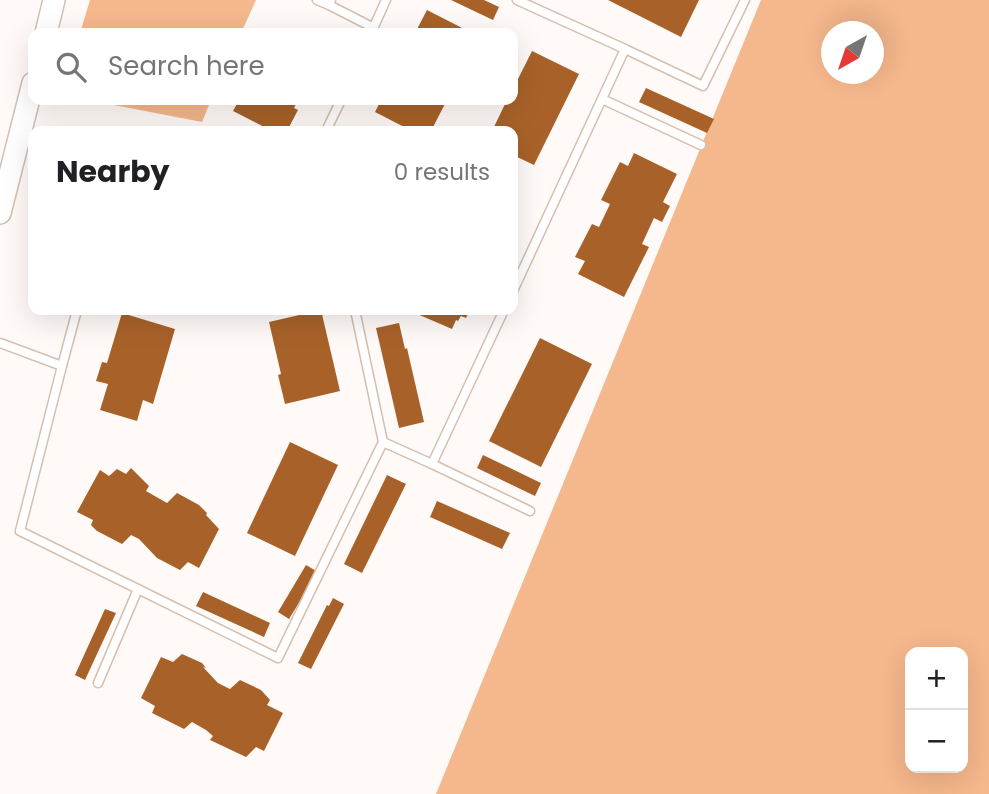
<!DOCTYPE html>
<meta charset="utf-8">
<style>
body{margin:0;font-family:Poppins,sans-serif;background:#f2f2f2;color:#202124}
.controls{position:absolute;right:21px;bottom:21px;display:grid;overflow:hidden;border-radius:14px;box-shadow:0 7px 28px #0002}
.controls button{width:63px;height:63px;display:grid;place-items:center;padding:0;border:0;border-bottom:2px solid #e0e0e0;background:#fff;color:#202124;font:35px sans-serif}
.compass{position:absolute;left:821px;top:21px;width:63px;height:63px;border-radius:50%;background:#fff;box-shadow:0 7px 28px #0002;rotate:220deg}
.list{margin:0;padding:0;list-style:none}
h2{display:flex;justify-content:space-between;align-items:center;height:91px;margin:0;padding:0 28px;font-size:30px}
h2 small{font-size:23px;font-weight:400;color:#757577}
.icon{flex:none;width:38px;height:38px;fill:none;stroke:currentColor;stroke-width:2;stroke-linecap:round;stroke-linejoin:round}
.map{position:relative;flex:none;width:989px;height:794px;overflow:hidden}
.search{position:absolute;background:#fff;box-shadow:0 7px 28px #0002;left:28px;top:28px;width:490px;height:77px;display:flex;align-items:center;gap:18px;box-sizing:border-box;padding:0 24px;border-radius:14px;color:#757577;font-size:26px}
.panel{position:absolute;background:#fff;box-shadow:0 7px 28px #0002;left:28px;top:126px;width:490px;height:189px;border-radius:14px}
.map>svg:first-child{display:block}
</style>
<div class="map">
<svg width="989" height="794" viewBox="0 0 989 794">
<rect width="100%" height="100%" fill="#fffaf7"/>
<g fill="#f5b78c" fill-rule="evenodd">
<polygon points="90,0 256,0 241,33 80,33"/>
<path d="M761,0H989V794H436ZM832,32H874V74H832ZM910,652H963V768H910Z"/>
<polygon points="88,100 211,100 202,122"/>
</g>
<g fill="#a86229">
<polygon points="451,0 484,0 499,7 493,20"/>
<polygon points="608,0 699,0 681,37"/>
<polygon points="427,10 472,33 415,33"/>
<polygon points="532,51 579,74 534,165 513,155 513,131 492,131 507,100 513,100 513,89"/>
<polygon points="646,88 714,119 707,133 639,102"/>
<polygon points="239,100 298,100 294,108 298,110 287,131 272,131 233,111"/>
<polygon points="381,100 447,100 431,131 412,131 375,112"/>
<polygon points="634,153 677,174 663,202 670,206 662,222 654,218 642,244 649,247 624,297 578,274 585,261 575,257 592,224 599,227 610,204 601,200 620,162 628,166"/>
<polygon points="321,310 340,391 285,404 278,375 281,374 269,322"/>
<polygon points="408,310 470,310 466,318 461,316 458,321 456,320 452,329"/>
<polygon points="122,313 175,329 153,404 143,400 137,421 100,410 108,384 96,381 102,362 107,363"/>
<polygon points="399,323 405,349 407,348 424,422 399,428 376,328"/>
<polygon points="540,338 592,364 541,467 489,441"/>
<polygon points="290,442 338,465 295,556 247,533"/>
<polygon points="483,455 541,483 535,496 477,468"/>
<polygon points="131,468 149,486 146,491 167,503 177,493 199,505 207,513 206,515 219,529 199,568 188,562 180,570 157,558 139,539 131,535 122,544 97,531 91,525 93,520 77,512 100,470 109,476 117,469 126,474"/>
<polygon points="387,475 406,484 362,573 344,564"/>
<polygon points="437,501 510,533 502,549 430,517"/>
<polygon points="306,565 318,572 289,619 278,612"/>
<polygon points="203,592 270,623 264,637 196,606"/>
<polygon points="333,598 344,604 311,669 298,663 327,605 329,606"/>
<polygon points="105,609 116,613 85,680 75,675"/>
<polygon points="182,654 202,663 206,668 203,667 218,683 230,689 240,680 261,690 270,700 267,705 283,713 264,751 256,747 246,757 210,740 213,736 206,730 192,722 184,729 152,713 155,706 141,698 161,657 173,662"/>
</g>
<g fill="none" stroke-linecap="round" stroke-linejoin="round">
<g stroke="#d4bfb0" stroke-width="11">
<g id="lane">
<polyline points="317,0 329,5"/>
<polyline points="331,0 329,5 374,28"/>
<polyline points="371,33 386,0"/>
<polyline points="625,49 703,86 745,0"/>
<polyline points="602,99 701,145"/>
<polyline points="326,131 341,100"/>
<polyline points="513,291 625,49 517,0"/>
<polyline points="355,310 383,442 432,464 504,310"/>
<polyline points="0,343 62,366 77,310"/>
<polyline points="62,366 20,531 278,658 383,442"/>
<polyline points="432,464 530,511"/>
<polyline points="98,683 138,589"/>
</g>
</g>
<g stroke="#d4bfb0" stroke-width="24">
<g id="secondary">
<polyline points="46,33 54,0"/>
<polyline points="0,213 33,83"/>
</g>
</g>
<use href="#lane" stroke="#fff" stroke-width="8"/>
<use href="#secondary" stroke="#fff" stroke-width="21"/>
</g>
</svg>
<div class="controls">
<button>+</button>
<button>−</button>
</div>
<svg class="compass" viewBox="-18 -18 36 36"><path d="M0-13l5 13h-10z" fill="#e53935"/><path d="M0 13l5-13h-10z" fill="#757577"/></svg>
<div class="search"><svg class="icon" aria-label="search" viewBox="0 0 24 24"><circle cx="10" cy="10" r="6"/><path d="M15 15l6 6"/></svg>Search here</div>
<section class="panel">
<h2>Nearby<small>0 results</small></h2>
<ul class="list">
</ul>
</section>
</div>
